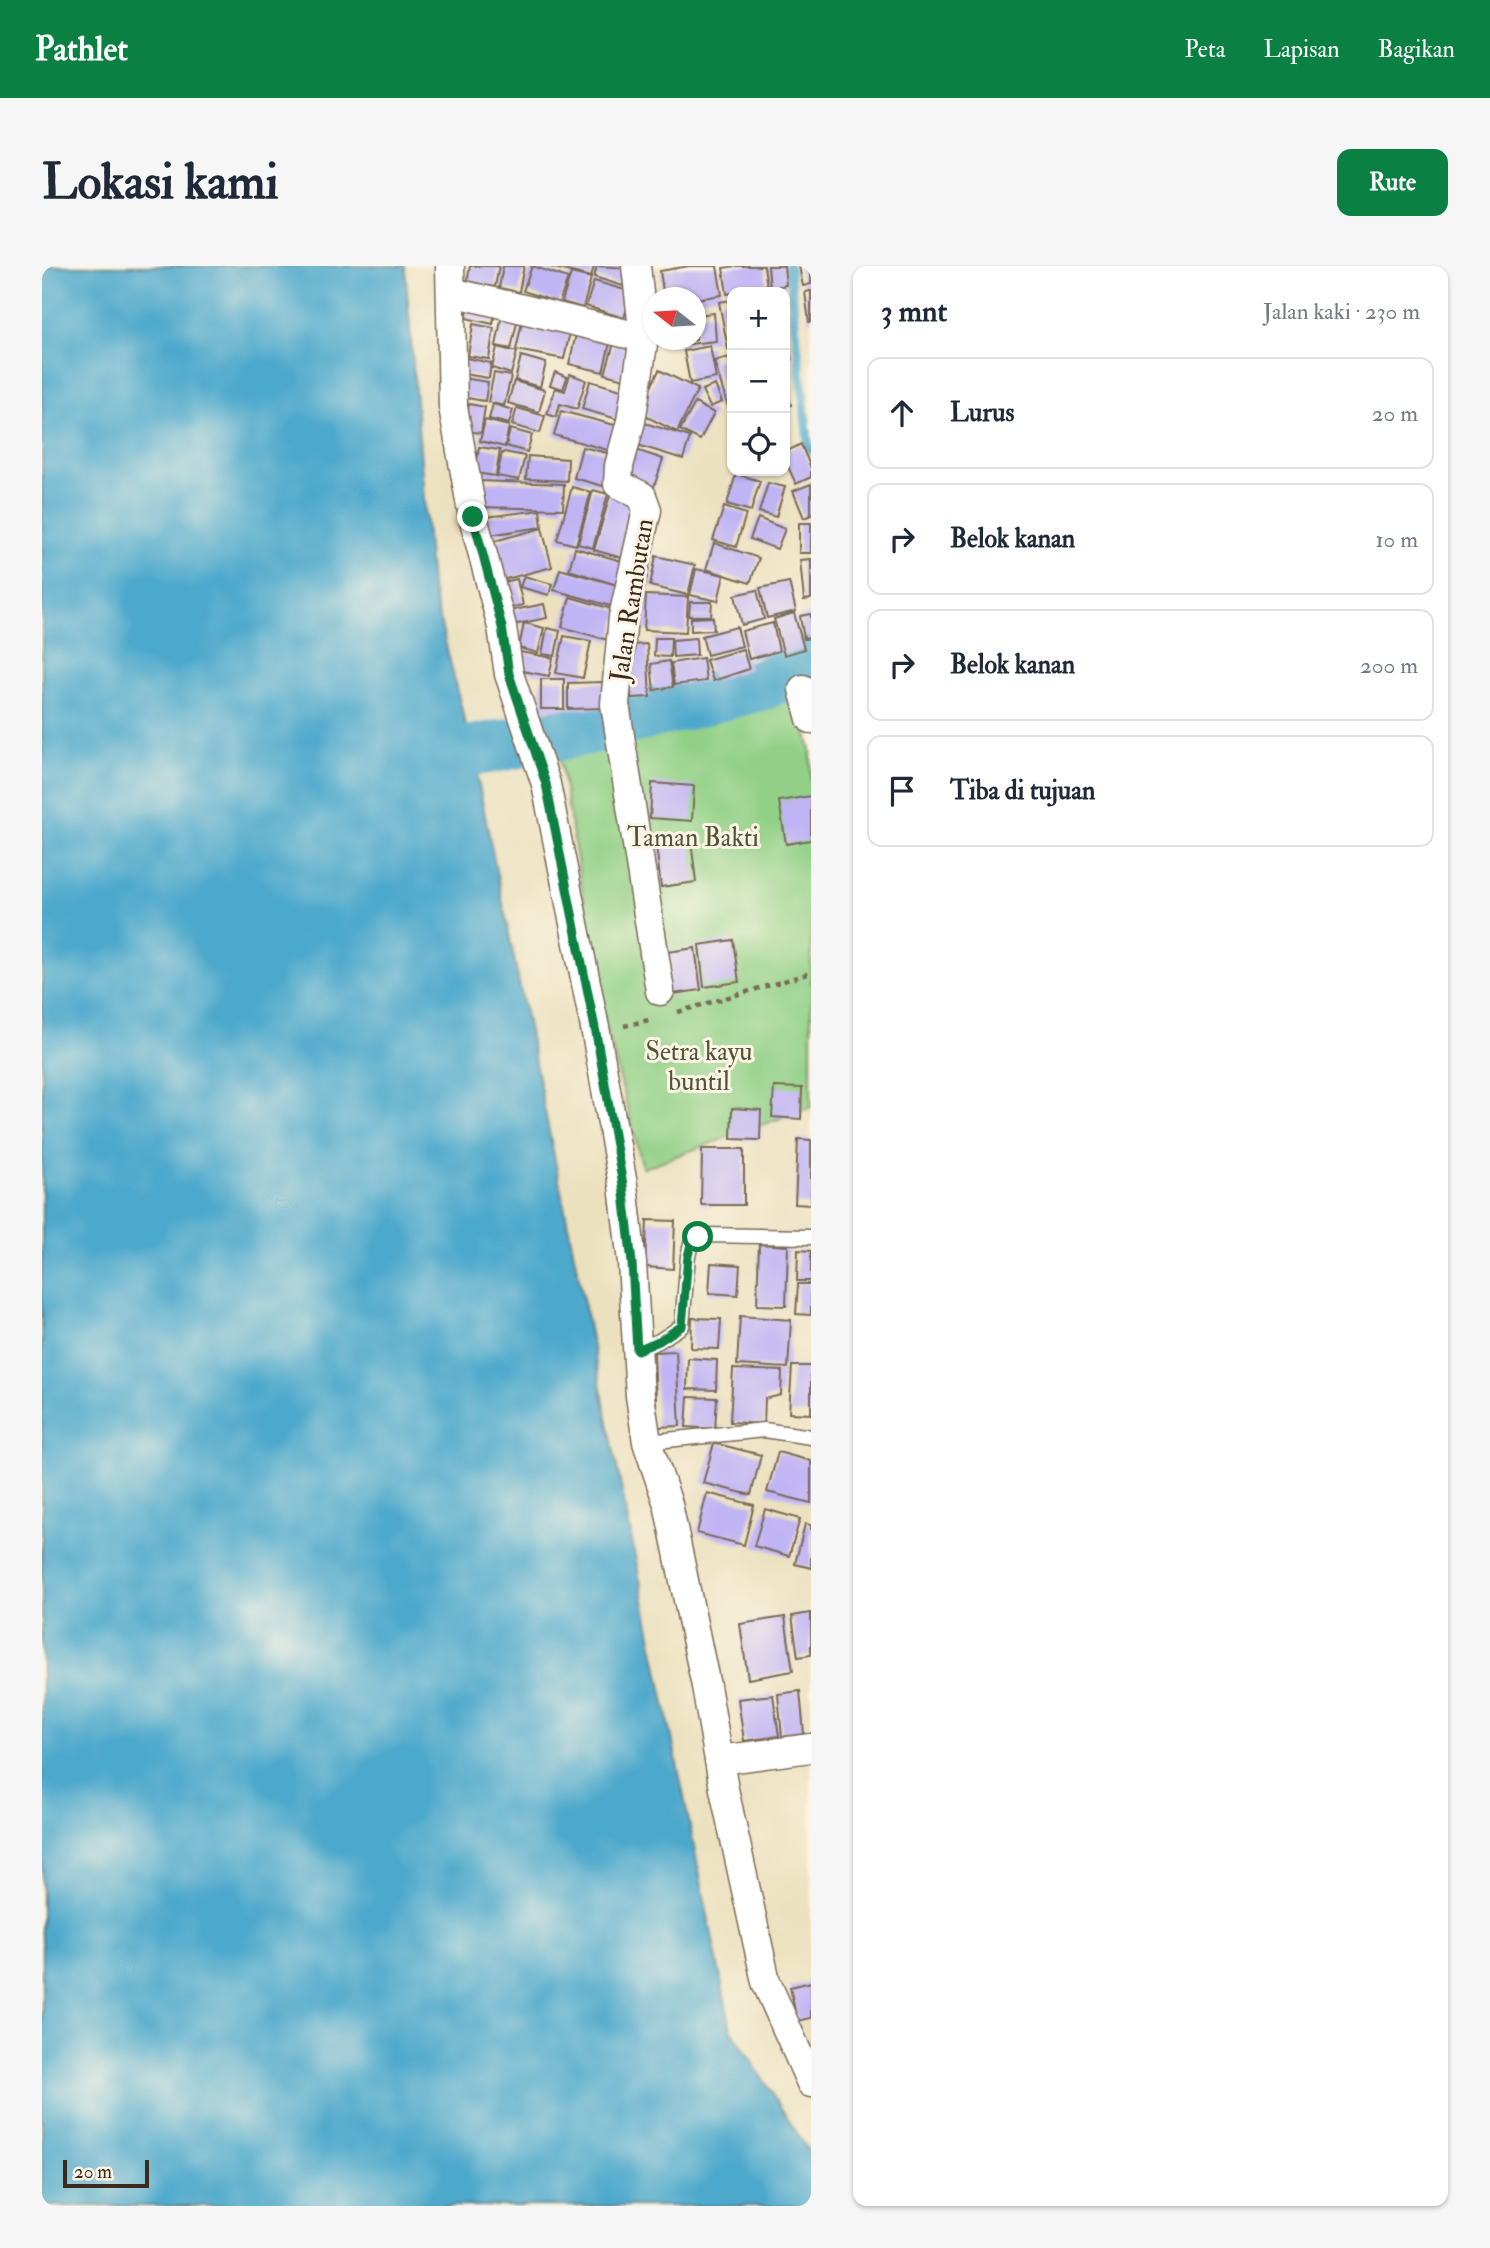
<!DOCTYPE html>
<html lang="id">
<meta charset="utf-8">
<style>
body{margin:0;font-family:"IM FELL Double Pica",serif;background:#f6f6f7;color:#1f2937}
.controls{position:absolute;right:21px;top:21px;display:grid;overflow:hidden;border-radius:14px;box-shadow:0 2px 5px #0004}
.controls button{width:63px;height:63px;display:grid;place-items:center;padding:0;border:0;border-bottom:2px solid #e0e1e3;background:#fff;color:#1f2937;font:35px sans-serif}
.compass{position:absolute;left:601px;top:21px;width:63px;height:63px;border-radius:50%;background:#fff;box-shadow:0 2px 5px #0004;rotate:287deg}
.scale{position:absolute;left:21px;bottom:18px;width:86px;box-sizing:border-box;padding-left:7px;border:4px solid #3b2a1e;border-top:0;font-size:19px;line-height:24px;white-space:nowrap;color:#3b2a1e;-webkit-text-stroke:5px #fcf5e5;paint-order:stroke}
.stop{position:absolute;width:21px;height:21px;margin:-16px;border:5px solid #0b8043;border-radius:50%;background:#fff}
.stop.end{background:#0b8043;border-color:#fff;box-shadow:0 2px 7px #0008}
.list{margin:0;padding:0;list-style:none}
h2{display:flex;justify-content:space-between;align-items:center;height:91px;margin:0;padding:0 28px;font-size:30px}
h2 small{font-size:23px;font-weight:400;color:#747a83}
.list li{display:grid;grid-template-columns:46px 1fr auto;gap:21px;align-items:center;box-sizing:border-box;height:112px;margin:0 14px 14px;padding:0 14px;border:2px solid #e0e1e3;border-radius:14px}
.list b{display:block;font-size:26px;white-space:nowrap}
.list em{font-size:23px;font-style:normal;color:#747a83}
.icon{flex:none;width:38px;height:38px;fill:none;stroke:currentColor;stroke-width:2;stroke-linecap:round;stroke-linejoin:round}
.map{position:relative;flex:none;width:769px;height:1940px;overflow:hidden;border-radius:14px}
header{display:flex;align-items:center;gap:42px;box-sizing:border-box;height:98px;padding:0 35px;background:#0b8043;color:#fff}
header strong{font-size:33px}
nav{display:flex;gap:38px;margin-inline-start:auto;font-size:24px}
.intro{display:flex;align-items:center;justify-content:space-between;box-sizing:border-box;height:168px;padding:0 42px}
h1{margin:0;font-size:49px}
.button{padding:18px 32px;border-radius:14px;background:#0b8043;color:#fff;font-size:24px;font-weight:700}
main{display:flex;gap:42px;padding:0 42px}
aside{flex:1;background:#fff;border-radius:14px;box-shadow:0 2px 5px #0004}
.map>svg:first-child{display:block}
</style>
<header>
<strong>Pathlet</strong>
<nav><a>Peta</a><a>Lapisan</a><a>Bagikan</a></nav>
</header>
<div class="intro"><h1>Lokasi kami</h1><a class="button">Rute</a></div>
<main>
<div class="map">
<svg width="769" height="1940" viewBox="0 0 769 1940">
<rect width="100%" height="100%" fill="#fcf5e5"/>
<filter id="ink" filterUnits="userSpaceOnUse"><feTurbulence type="fractalNoise" baseFrequency=".0143" numOctaves="2"/><feDisplacementMap in="SourceGraphic" scale="14" xChannelSelector="R" yChannelSelector="G"/><feConvolveMatrix kernelMatrix="1 2 1 2 8 2 1 2 1" color-interpolation-filters="sRGB"/></filter>
<filter id="wash" filterUnits="userSpaceOnUse"><feTurbulence type="fractalNoise" baseFrequency=".00686" numOctaves="4" result="noise"/><feDisplacementMap in="SourceGraphic" scale="28" xChannelSelector="R" yChannelSelector="G"/><feGaussianBlur stdDeviation="1.57" result="paint"/><feColorMatrix in="noise" values="0 0 0 0 0 0 0 0 0 0 0 0 0 0 0 0 0 1.4 0 .05"/><feComposite in="paint" operator="in"/></filter>
<g filter="url(#wash)">
<rect width="100%" height="100%" fill="#ebe1bf"/>
<polygon fill="#91d086" stroke="#667d52" stroke-width="2" points="753,420 769,485 769,841 601,902 561,747 517,487"/>
<polygon fill="#4ea9cc" stroke="#446a75" stroke-width="2" points="0,0 363,0 389,318 430,485 689,1763 769,1889 769,1940 0,1940"/>
<g fill="none" stroke-linecap="round" stroke-linejoin="round">
<polyline stroke="#4ea9cc" stroke-width="9" points="747,0 766,177 769,184"/>
<polyline stroke="#4ea9cc" stroke-width="52" points="430,485 542,464 722,418 769,394"/>
</g>
<g id="blocks">
<g fill="#bfb4f4">
<polygon points="428,0 457,0 453,21 425,17"/>
<polygon points="461,0 482,0 477,26 457,22"/>
<polygon points="490,0 526,12 517,37 481,25"/>
<polygon points="505,0 552,0 549,11"/>
<polygon points="555,0 587,2 581,20 552,11"/>
<polygon points="647,0 675,0 680,29 654,33 654,32 622,32 618,5"/>
<polygon points="694,0 722,0 725,21 685,28 681,2"/>
<polygon points="726,0 742,0 744,19 728,22"/>
<polygon points="757,0 769,0 769,18 761,20"/>
<polygon points="529,7 549,12 541,42 520,36"/>
<polygon points="552,15 590,26 582,52 544,40"/>
<polygon points="769,25 769,56 767,56 763,26"/>
<polygon points="428,34 454,40 451,58 424,52"/>
<polygon points="690,34 690,82 686,83 677,36"/>
<polygon points="461,44 477,47 469,83 454,80"/>
<polygon points="482,47 530,57 522,93 474,84"/>
<polygon points="672,47 674,75 628,80 627,74 654,74 654,49"/>
<polygon points="431,58 452,62 447,93 426,90"/>
<polygon points="536,60 570,69 561,106 527,98"/>
<polygon points="574,70 597,77 586,114 563,108"/>
<polygon points="745,73 750,94 743,96 743,74"/>
<polygon points="668,80 674,112 648,117 642,85"/>
<polygon points="455,81 475,86 469,108 450,102"/>
<polygon points="479,90 504,97 498,121 473,114"/>
<polygon points="688,91 690,99 690,154 672,95"/>
<polygon points="424,92 449,97 447,112 421,108"/>
<polygon points="617,104 656,123 635,166 597,147"/>
<polygon points="513,106 525,111 521,123 508,119"/>
<polygon points="452,107 469,110 462,140 446,136"/>
<polygon points="528,108 544,114 535,143 518,138 514,151 505,148 513,122 523,125"/>
<polygon points="421,112 446,116 443,135 418,131"/>
<polygon points="472,115 503,124 497,146 466,137"/>
<polygon points="548,115 590,127 582,155 540,143"/>
<polygon points="743,117 749,139 743,141"/>
<polygon points="673,119 680,136 668,141 660,124"/>
<polygon points="653,137 672,147 658,174 638,164"/>
<polygon points="427,138 443,141 439,167 423,165"/>
<polygon points="451,138 471,144 467,158 447,153"/>
<polygon points="475,142 503,150 498,167 470,159"/>
<polygon points="519,145 580,161 573,186 512,169"/>
<polygon points="443,154 467,160 463,181 438,175"/>
<polygon points="596,155 648,171 641,193 589,177"/>
<polygon points="468,163 490,169 485,186 464,180"/>
<polygon points="759,178 769,202 769,211 754,218 743,194 743,186"/>
<polygon points="437,181 458,184 454,210 433,207"/>
<polygon points="540,181 570,188 561,220 532,212"/>
<polygon points="591,183 621,193 611,224 580,213"/>
<polygon points="462,186 483,190 477,214 455,210 460,187"/>
<polygon points="486,190 526,193 525,215 484,213"/>
<polygon points="694,208 718,215 709,245 685,238"/>
<polygon points="437,215 522,218 521,243 436,241"/>
<polygon points="726,217 743,221 734,251 717,246"/>
<polygon points="769,218 769,249 762,252 751,225"/>
<polygon points="530,221 549,226 534,279 515,274"/>
<polygon points="551,224 566,228 551,282 536,278"/>
<polygon points="569,226 596,234 580,292 552,284"/>
<polygon points="682,241 704,248 694,281 671,274"/>
<polygon points="498,244 500,261 447,269 444,251"/>
<polygon points="716,252 743,263 735,283 708,273"/>
<rect x="757" y="257" width="12" height="30"/>
<polygon points="500,262 510,301 460,314 449,276"/>
<polygon points="672,277 717,292 708,317 664,303"/>
<polygon points="533,282 587,297 576,342 512,324 518,303 575,319 527,304"/>
<polygon points="614,290 653,299 646,329 608,320"/>
<polygon points="769,293 769,333 762,334 758,294"/>
<polygon points="654,303 682,309 676,335 648,329"/>
<polygon points="482,310 510,318 507,329 478,321"/>
<polygon points="475,313 481,339 468,342 462,316"/>
<polygon points="747,316 754,345 725,352 718,322"/>
<polygon points="715,324 722,353 700,359 693,329"/>
<polygon points="604,329 646,331 644,366 602,364"/>
<polygon points="528,331 577,345 569,375 520,361"/>
<polygon points="648,336 670,336 669,350 647,350"/>
<polygon points="502,338 505,352 470,359 467,345"/>
<polygon points="752,347 762,383 742,389 732,353"/>
<polygon points="769,348 769,372 762,373 758,350"/>
<polygon points="671,351 672,364 649,365 649,352"/>
<polygon points="482,357 502,362 496,387 477,382"/>
<polygon points="731,357 737,385 707,393 700,365"/>
<polygon points="695,361 700,380 665,389 660,370"/>
<polygon points="505,362 518,365 513,390 500,388"/>
<polygon points="522,370 549,375 541,412 514,407"/>
<polygon points="613,372 629,372 628,391 612,390"/>
<polygon points="654,372 655,389 631,391 630,374"/>
<polygon points="605,378 608,431 589,432 586,379"/>
<polygon points="701,383 707,403 671,415 664,394"/>
<polygon points="478,386 511,392 507,410 475,404"/>
<polygon points="661,392 664,415 632,419 629,397"/>
<polygon points="627,395 631,421 612,424 609,398"/>
<rect x="499" y="413" width="23" height="30"/>
<polygon points="562,416 563,442 526,443 526,417"/>
<polygon points="610,517 652,520 650,555 608,552"/>
<polygon points="769,530 769,574 744,578 737,535"/>
<polygon points="649,574 654,616 619,621 614,579"/>
<polygon points="691,674 697,716 662,721 657,679"/>
<polygon points="653,682 659,724 624,729 619,687"/>
<polygon points="732,821 760,822 759,853 730,851"/>
<polygon points="690,842 719,844 718,874 689,873"/>
<polygon points="756,873 769,874 769,939 753,938"/>
<polygon points="660,883 702,883 702,939 659,939"/>
<polygon points="605,954 633,955 631,1003 603,1001"/>
<polygon points="717,978 746,980 744,1040 715,1039"/>
<polygon points="756,984 769,985 769,1015 755,1015"/>
<polygon points="669,997 698,999 696,1029 667,1027"/>
<polygon points="756,1018 769,1018 769,1049 754,1048"/>
<polygon points="698,1050 749,1054 746,1102 695,1099"/>
<polygon points="650,1052 679,1053 677,1083 649,1082"/>
<polygon points="634,1085 638,1160 615,1161 612,1086"/>
<polygon points="646,1092 675,1094 674,1124 645,1123"/>
<polygon points="750,1100 769,1100 769,1148 747,1147"/>
<polygon points="691,1103 740,1105 739,1129 723,1133 722,1158 688,1156"/>
<polygon points="646,1131 675,1132 673,1163 644,1161"/>
<polygon points="672,1177 719,1189 709,1229 661,1217"/>
<polygon points="736,1186 769,1195 769,1237 725,1226"/>
<polygon points="665,1227 712,1239 702,1279 655,1267"/>
<polygon points="723,1243 758,1253 747,1290 712,1280"/>
<polygon points="763,1258 769,1259 769,1302 753,1298"/>
<polygon points="769,1347 769,1389 756,1391 750,1350"/>
<polygon points="743,1351 751,1405 706,1413 698,1358"/>
<polygon points="758,1425 762,1468 740,1471 736,1428"/>
<polygon points="731,1429 737,1470 702,1475 696,1433"/>
<polygon points="769,1716 769,1752 755,1755 748,1721"/>
</g>
</g>
</g>
<g filter="url(#ink)">
<use href="#blocks" fill-opacity="0" stroke="#796a56" stroke-width="2"/>
<g fill="none" stroke-linecap="round" stroke-linejoin="round">
<g stroke="#796a56" stroke-width="17">
<g id="service">
<polyline points="595,1084 617,1075 640,1060 646,990 650,974 662,969 769,971"/>
<polyline points="605,1176 722,1164 769,1171"/>
</g>
</g>
<g stroke="#796a56" stroke-width="31">
<g id="minor">
<polyline points="408,0 411,141 431,251 460,361 467,408 504,518 554,767 581,919 590,997 598,1130 605,1176 626,1238 664,1420 682,1523 724,1716 769,1817"/>
<polyline points="594,0 602,72 589,155 577,200 576,218 600,230 605,244 581,351 573,438 618,725"/>
<polyline points="410,26 602,72"/>
<polyline points="761,423 769,453"/>
<polyline points="677,1494 769,1482"/>
</g>
</g>
<g stroke="#796a56" stroke-width="4.5" stroke-dasharray="5 5" stroke-linecap="butt">
<polyline points="636,746 769,707"/>
<polyline points="582,760 611,753"/>
</g>
<use href="#service" stroke="#fff" stroke-width="14"/>
<use href="#minor" stroke="#fff" stroke-width="28"/>
</g>
</g>
<g fill="none" stroke-linecap="round" stroke-linejoin="round" filter="url(#ink)">
<polyline stroke="#0b8043" stroke-width="9" points="431,251 460,361 467,408 504,518 554,767 581,919 590,997 595,1084 617,1075 640,1060 646,990 650,974 656,971"/>
</g>
<g text-anchor="middle" stroke-width="6" stroke-linejoin="round" paint-order="stroke">
<g font-size="26" fill="#3b2a1e" stroke="#fcf5e5">
<text transform="translate(589 334) rotate(-81)" y="9">Jalan Rambutan</text>
</g>
<g font-size="26" fill="#505438" stroke="#fcf5e5">
<text x="651" y="580">Taman Bakti</text>
<text x="657" y="794">Setra kayu<tspan x="657" dy="30">buntil</tspan></text>
</g>
</g>
</svg>
<div class="controls">
<button>+</button>
<button>−</button>
<button><svg class="icon" aria-label="locate" viewBox="0 0 24 24"><circle cx="12" cy="12" r="6"/><path d="M12 2v4M12 18v4M2 12h4M18 12h4"/></svg></button>
</div>
<svg class="compass" viewBox="-18 -18 36 36"><path d="M0-13l5 13h-10z" fill="#e53935"/><path d="M0 13l5-13h-10z" fill="#747a83"/></svg>
<div class="scale">20 m</div>
<div class="stop" style="left:656px;top:971px"></div>
<div class="stop end" style="left:431px;top:251px"></div>
</div>
<aside>
<h2>3 mnt<small>Jalan kaki · 230 m</small></h2>
<ul class="list">
<li><svg class="icon" aria-label="ahead" viewBox="0 0 24 24"><path d="M12 20V5M6 11l6-6 6 6"/></svg><div><b>Lurus</b></div><em>20 m</em></li>
<li><svg class="icon" aria-label="right" viewBox="0 0 24 24"><path d="M7 20v-9h11M14 6l5 5-5 5"/></svg><div><b>Belok kanan</b></div><em>10 m</em></li>
<li><svg class="icon" aria-label="right" viewBox="0 0 24 24"><path d="M7 20v-9h11M14 6l5 5-5 5"/></svg><div><b>Belok kanan</b></div><em>200 m</em></li>
<li><svg class="icon" aria-label="arrive" viewBox="0 0 24 24"><path d="M6 21V4h12l-3 4 3 4H6"/></svg><div><b>Tiba di tujuan</b></div></li>
</ul>
</aside>
</main>
